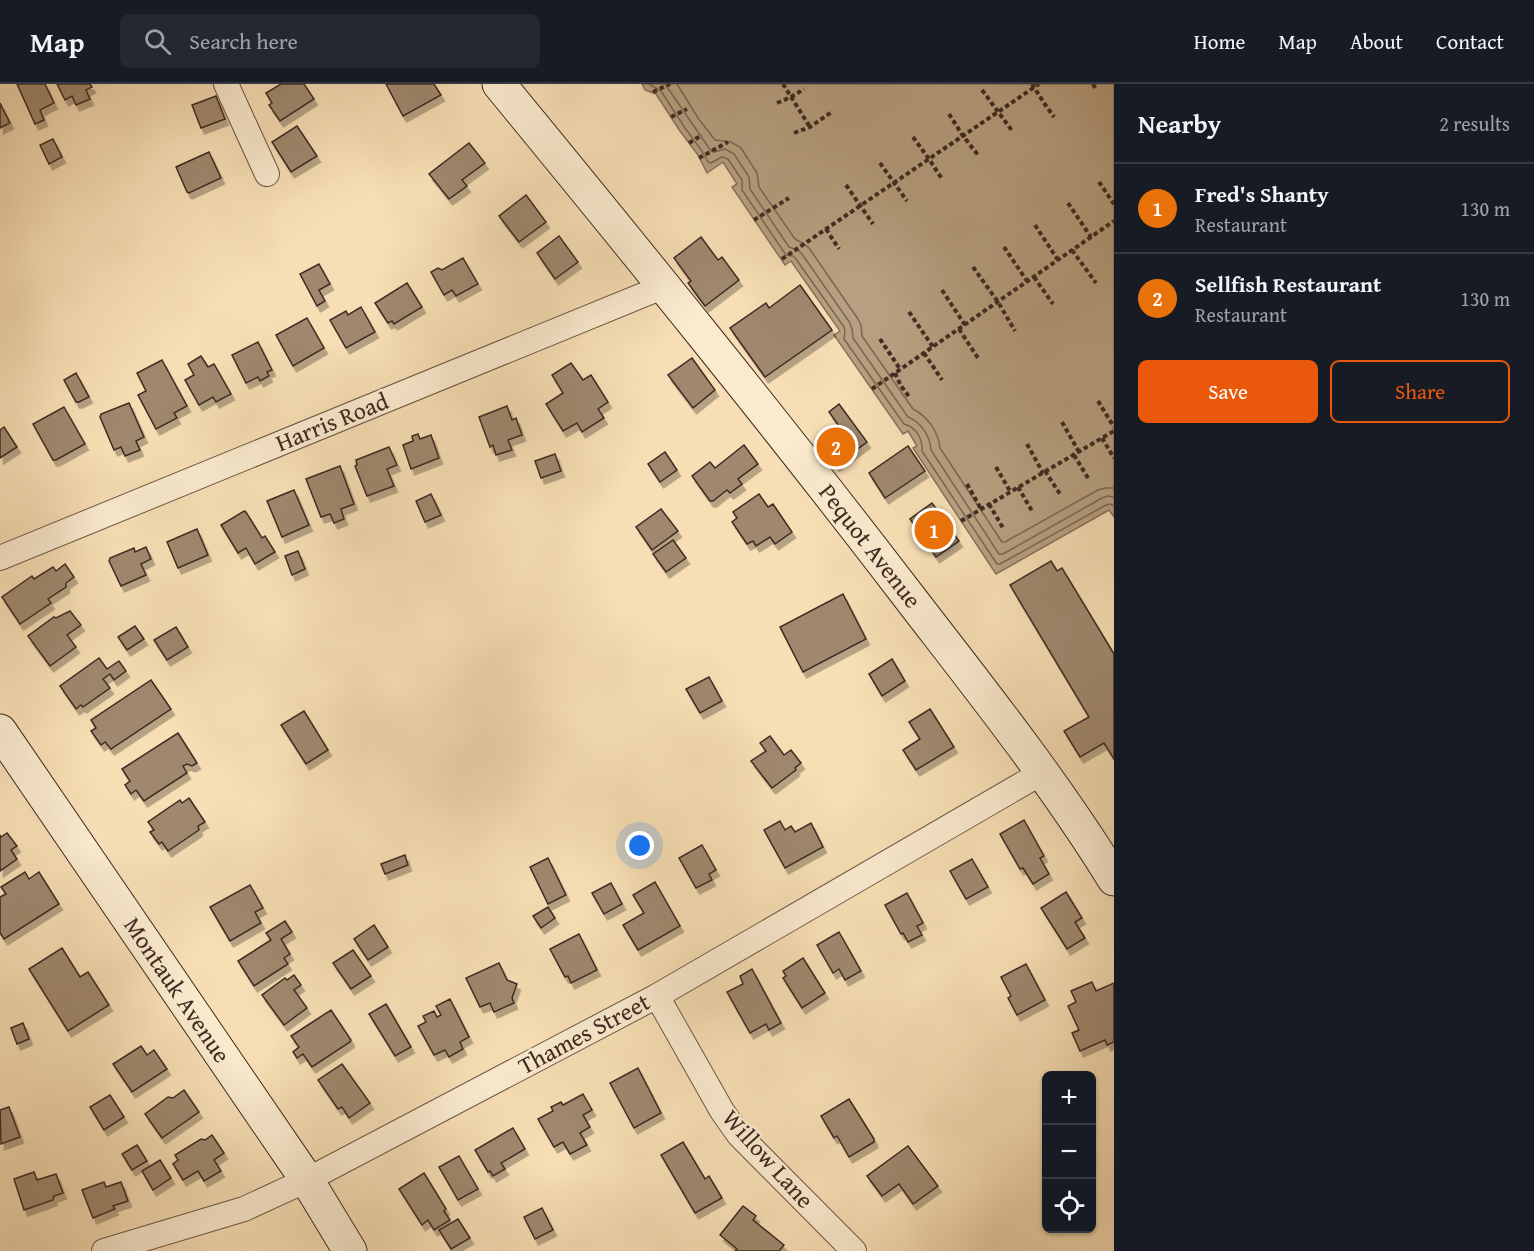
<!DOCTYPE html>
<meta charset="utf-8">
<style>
body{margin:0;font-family:"Gentium Book Plus",serif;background:#242831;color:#f1f3f6}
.controls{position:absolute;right:18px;bottom:18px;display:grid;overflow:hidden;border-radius:9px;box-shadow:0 2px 4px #0004}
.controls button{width:54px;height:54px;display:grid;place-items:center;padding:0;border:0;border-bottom:2px solid #363941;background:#171b24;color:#f1f3f6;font:30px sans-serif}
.you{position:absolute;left:640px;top:762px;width:21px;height:21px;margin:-15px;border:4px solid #fff;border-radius:50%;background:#1a73e8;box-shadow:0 0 0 9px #1a73e833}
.badge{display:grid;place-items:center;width:39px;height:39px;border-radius:50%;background:#ea580c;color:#fff;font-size:20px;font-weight:700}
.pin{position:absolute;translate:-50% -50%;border:3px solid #fff;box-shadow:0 2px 6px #0006}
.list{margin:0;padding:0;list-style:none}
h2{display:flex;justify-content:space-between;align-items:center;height:78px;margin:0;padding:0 24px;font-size:26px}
h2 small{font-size:20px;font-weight:400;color:#9ea1a6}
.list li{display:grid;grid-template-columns:39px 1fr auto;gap:18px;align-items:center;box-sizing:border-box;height:90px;padding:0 24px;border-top:2px solid #363941}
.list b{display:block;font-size:22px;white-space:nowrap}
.list p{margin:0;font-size:20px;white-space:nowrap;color:#9ea1a6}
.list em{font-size:20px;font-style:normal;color:#9ea1a6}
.actions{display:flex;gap:12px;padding:18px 24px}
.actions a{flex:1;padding:14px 0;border:2px solid #ea580c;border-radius:9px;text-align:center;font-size:21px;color:#ea580c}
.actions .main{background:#ea580c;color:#fff}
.icon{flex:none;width:33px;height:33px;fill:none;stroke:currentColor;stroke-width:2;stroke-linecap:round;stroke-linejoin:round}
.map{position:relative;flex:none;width:1114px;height:1167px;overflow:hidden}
header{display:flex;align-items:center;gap:36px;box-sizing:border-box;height:84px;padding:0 30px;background:#171b24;border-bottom:2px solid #363941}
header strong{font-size:28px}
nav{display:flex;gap:33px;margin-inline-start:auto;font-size:21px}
.search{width:420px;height:54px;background:#242831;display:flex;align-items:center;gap:15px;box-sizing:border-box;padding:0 21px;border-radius:9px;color:#9ea1a6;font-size:22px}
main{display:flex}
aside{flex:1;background:#171b24}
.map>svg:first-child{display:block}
</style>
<header>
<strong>Map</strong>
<div class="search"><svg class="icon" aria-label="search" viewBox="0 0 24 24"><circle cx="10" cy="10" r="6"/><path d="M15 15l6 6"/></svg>Search here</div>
<nav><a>Home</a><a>Map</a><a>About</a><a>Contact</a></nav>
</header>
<main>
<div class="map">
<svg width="1114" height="1167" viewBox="0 0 1114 1167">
<defs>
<filter id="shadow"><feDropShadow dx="3.5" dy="6" stdDeviation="0" flood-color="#0004"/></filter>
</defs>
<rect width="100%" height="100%" fill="#f7deb4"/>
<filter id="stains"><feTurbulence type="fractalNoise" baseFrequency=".00333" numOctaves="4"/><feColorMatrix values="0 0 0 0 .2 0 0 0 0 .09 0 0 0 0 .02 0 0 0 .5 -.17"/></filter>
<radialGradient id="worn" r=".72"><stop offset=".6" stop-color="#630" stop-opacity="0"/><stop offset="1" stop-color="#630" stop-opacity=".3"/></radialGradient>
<polygon fill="#b8a182" stroke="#88715c" stroke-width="1.5" points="642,0 1114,0 1114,433 1109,426 996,490 913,364 917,362 908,347 903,350 834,251 840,247 791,177 785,181 732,103 737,100 723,78 707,89 698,71 680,47 656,10 645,6"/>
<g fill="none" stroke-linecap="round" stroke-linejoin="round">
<g stroke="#7c6652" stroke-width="1.5">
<path d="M649,0L661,7L685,44L702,67L708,78L711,79L722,73L728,75L742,96V106L786,171L793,172L796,175L844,243L845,247L844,255L904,340C916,343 923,355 922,367L997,480H1000L1106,421L1110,420L1114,422"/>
<path d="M665,0L711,67L714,68L725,65L734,70L749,93L750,105L789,163L798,166L802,170L850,239L852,245L853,254L908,333C921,338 930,352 931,366L999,470H1003L1102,414L1108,412L1114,413"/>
<path d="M677,0L698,34L715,56L731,58L741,64L757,89L759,103L795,155L804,160L809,164L858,235L861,241L862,252L913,325C928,333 938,347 940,364L1002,458H1005L1098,406L1105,404H1114"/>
</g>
</g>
<g fill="#9f886e" stroke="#3f2a22" stroke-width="1.5" filter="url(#shadow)">
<polygon points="17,0 45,0 54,19 40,26 44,36 35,40"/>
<polygon points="57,0 90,0 92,3 86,6 90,15 76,21 72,12 65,16"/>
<polygon points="281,0 304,0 314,15 280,37 269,21 272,19 266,9"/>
<polygon points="386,0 434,0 441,11 403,32"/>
<polygon points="216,12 225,35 201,44 192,21"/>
<polygon points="0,19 10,39 0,44"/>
<polygon points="297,42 317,72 291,88 272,58"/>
<polygon points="53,55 62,73 49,80 40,61"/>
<polygon points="469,59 485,79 462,96 467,102 449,115 429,90"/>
<polygon points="209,68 221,94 189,109 187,108 176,83"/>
<polygon points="526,111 546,138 519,158 499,132"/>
<polygon points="559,152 578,178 555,195 537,169"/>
<polygon points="701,153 718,176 722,173 739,196 705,222 688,199 691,197 674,174"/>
<polygon points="463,174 478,200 456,212 452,206 444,211 431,188 438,184 442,186"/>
<polygon points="319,180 330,200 319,206 325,217 317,222 300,190"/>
<polygon points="407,199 422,223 394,240 392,237 388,239 375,219"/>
<polygon points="800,201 832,246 765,293 730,244 766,219 769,224"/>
<polygon points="361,223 375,248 346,264 330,236 346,227 348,231"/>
<polygon points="307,234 324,264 293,282 276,251"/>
<polygon points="258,258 272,286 267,288 269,292 260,297 258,293 246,299 232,271"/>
<polygon points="201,272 208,283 214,280 231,310 216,318 213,313 199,321 185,296 194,291 188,280"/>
<polygon points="692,274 715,306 693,324 668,291"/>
<polygon points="162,276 187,322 174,329 177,334 156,345 138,311 146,307 137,289"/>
<polygon points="571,279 583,296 591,291 608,318 598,325 604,334 582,348 577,339 563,347 546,320 563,309 552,291"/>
<polygon points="76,289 89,313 79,318 76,318 64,296"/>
<polygon points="129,319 144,353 136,357 140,366 125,372 121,363 114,366 100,333 101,330"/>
<polygon points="839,320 867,358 836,381 818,358 839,342 829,328"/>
<polygon points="507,322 512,336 516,334 522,351 508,356 512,366 496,371 493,361 490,363 479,333"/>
<polygon points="64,323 85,360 56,376 53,376 33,340"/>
<polygon points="4,343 17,363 0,374 0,346"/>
<polygon points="418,350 420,355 431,351 439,374 411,385 403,361 413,357 412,352"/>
<polygon points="744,361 758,380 738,395 742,400 730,409 727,406 713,417 710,417 692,392 710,378 715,384"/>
<polygon points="908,362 925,387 885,414 869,389"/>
<polygon points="389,363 397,381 387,385 394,402 367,412 355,382 357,381 356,376"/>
<polygon points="665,368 677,386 660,398 648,380"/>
<polygon points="555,370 561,387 541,394 535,377"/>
<polygon points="340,382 354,420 341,425 344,435 334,439 330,430 321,433 306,395"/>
<polygon points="294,406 309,441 282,453 267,417"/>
<polygon points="431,410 441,431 425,438 416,417"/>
<polygon points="759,410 768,423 773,420 792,448 775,460 770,453 756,462 753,457 747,460 732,438 737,434 733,428"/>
<polygon points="932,419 959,457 936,473 910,435"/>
<polygon points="661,425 678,447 652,466 636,443"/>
<polygon points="244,427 246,428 262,454 265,452 275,468 255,480 246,464 238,469 221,441"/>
<polygon points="197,445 208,471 178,484 167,458"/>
<polygon points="673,456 686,474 666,488 653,470"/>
<polygon points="146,463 151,475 141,480 146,491 121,502 109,477 110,474 134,464 135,468"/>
<polygon points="298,467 305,485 292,491 285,472"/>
<polygon points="1051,477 1057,487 1062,484 1114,570 1114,675 1104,659 1080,673 1064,647 1089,633 1010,501"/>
<polygon points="65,480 74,493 66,499 66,503 48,515 51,519 20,540 2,513 32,492 34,495 53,483 56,487"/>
<polygon points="843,510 866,555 803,588 780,543"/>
<polygon points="70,527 81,541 67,551 76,563 50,582 28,552 54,533 56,534"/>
<polygon points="135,542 144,555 127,566 118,553"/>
<polygon points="176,543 188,563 167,576 154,556"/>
<polygon points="99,574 107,585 119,577 126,587 114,596 110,590 103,595 110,604 83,623 81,621 76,625 60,602"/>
<polygon points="892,575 905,597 882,612 869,590"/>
<polygon points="709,593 722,617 700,629 686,605"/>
<polygon points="151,596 171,625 111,665 105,658 101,661 91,647 96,644 91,636"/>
<polygon points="930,625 954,663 916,686 903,666 920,655 909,638"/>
<polygon points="304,627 328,666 306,680 281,641"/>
<polygon points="178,649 197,679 192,682 187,680 183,682 187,689 144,717 136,706 131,710 125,701 130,697 122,685"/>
<polygon points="770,652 784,671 791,666 801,679 795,684 796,686 772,704 751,677 766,667 760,659"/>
<polygon points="189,714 205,738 198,742 199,746 168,767 162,758 159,760 150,748 154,746 148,738 180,716 182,719"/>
<polygon points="1024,736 1044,772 1040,774 1049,790 1033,800 1023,784 1020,785 1000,750"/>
<polygon points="780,737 785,746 791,742 795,748 811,739 823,763 785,784 764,746"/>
<polygon points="7,749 17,762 11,766 17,775 0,787 0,751 1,753"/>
<polygon points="702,761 716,786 709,790 712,796 696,804 679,774"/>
<polygon points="405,771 408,781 385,790 381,780"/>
<polygon points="548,774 566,811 548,820 530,783"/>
<polygon points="972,775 988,803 966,815 950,787"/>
<polygon points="25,788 29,795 39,788 59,820 4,855 0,849 0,813 6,810 1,803"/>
<polygon points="655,798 680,842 638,866 623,841 644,829 633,811"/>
<polygon points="611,799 622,820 604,830 592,809"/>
<polygon points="250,801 263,824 255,828 261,839 230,857 210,823"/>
<polygon points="1066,808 1082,834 1075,838 1085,854 1067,865 1041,824"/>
<polygon points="907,809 923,839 917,842 922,851 908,858 903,849 901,850 885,821"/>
<polygon points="548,823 555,834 541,844 533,832"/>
<polygon points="285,837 292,848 281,855 290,870 284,874 288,880 254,902 238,877 271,856 266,849"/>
<polygon points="374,841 388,863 368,876 354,855"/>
<polygon points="839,848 861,887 845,896 839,885 833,889 817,861"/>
<polygon points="579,850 597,886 571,899 568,892 565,893 550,865"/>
<polygon points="62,864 80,893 88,888 109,921 68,947 29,885"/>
<polygon points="353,866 371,892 351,905 333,879"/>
<polygon points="803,874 825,909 802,924 783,894 786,892 783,887"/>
<polygon points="499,879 507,896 517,900 512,914 514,919 494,928 490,919 480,923 466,894"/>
<polygon points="1026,880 1045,916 1017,931 1008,914 1011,912 1001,893"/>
<polygon points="752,885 781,939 769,946 766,940 750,949 727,908 743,900 740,892"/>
<polygon points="294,891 301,901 294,906 307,924 284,941 262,911 285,894 287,896"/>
<polygon points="1092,898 1096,907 1114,899 1114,958 1107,961 1105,956 1080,967 1072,949 1079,946 1068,922 1076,918 1071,907"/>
<polygon points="450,915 469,953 460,958 463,965 449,973 445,966 434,971 418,942 426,938 423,932 434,927 437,933 441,931 436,922"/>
<polygon points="386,920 411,963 395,972 369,930"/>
<polygon points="331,926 351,956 350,958 312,983 303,970 297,974 293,968 299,963 291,952"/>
<polygon points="23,939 29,955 17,960 11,944"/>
<polygon points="141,962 147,971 154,966 167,985 132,1008 113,980"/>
<polygon points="342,980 370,1019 349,1034 342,1023 338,1025 318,996"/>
<polygon points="638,984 661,1029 634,1044 610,999"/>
<polygon points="184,1006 199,1028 162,1054 145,1030 168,1013 173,1014"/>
<polygon points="583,1010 592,1026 583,1031 590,1043 580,1049 587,1061 570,1070 563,1058 554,1063 538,1035 553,1027 551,1023 561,1018 563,1021"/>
<polygon points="110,1011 124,1033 104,1046 90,1023"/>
<polygon points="849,1015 874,1055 874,1058 849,1073 837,1052 834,1054 821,1032"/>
<polygon points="9,1023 20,1053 1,1060 0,1026"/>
<polygon points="513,1044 525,1065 501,1079 505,1085 493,1092 490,1087 488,1088 475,1066"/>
<polygon points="212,1051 224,1069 214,1076 221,1087 204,1097 198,1087 183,1096 173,1080 178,1076 175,1071 201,1055 205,1056"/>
<polygon points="683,1058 705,1095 709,1092 722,1114 695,1129 661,1071"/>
<polygon points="137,1061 147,1077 132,1086 122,1070"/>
<polygon points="908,1062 938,1102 913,1120 899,1100 882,1112 867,1092"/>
<polygon points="459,1072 478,1105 458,1116 439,1083"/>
<polygon points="160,1076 171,1094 153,1106 142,1087"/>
<polygon points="34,1088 37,1096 56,1090 63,1109 54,1112 53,1116 24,1126 14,1095"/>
<polygon points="424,1089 446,1125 444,1127 450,1136 434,1146 428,1136 422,1141 399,1105"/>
<polygon points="104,1098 106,1103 121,1098 128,1117 113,1122 115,1125 93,1134 82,1106"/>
<polygon points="743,1122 756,1132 753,1136 784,1161 779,1167 735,1167 737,1165 720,1151"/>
<polygon points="542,1124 553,1146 535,1155 524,1133"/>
<polygon points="458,1135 470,1154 451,1165 439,1146"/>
</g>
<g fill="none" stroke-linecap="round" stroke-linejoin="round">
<g stroke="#6d5746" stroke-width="26">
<g id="street">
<polyline points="226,0 267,90"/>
<polyline points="0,474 665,202"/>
<polyline points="657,912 722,1027 739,1051 854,1167"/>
<polyline points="104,1167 244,1125 307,1096 657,912 1043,688"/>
</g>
</g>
<g stroke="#3f2a22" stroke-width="35">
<g id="secondary">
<path d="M499,0C636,167 772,334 903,505C976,600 1051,693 1114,795"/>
<polyline points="0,647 307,1096 350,1167"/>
</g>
</g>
<g stroke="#3f2a22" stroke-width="4" stroke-dasharray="4.5 3" stroke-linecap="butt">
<polyline points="783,0 810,43"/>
<polyline points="1032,0 1044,19 1054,33"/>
<polyline points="1093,0 1096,5"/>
<polyline points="982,6 1013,48"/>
<polyline points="653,8 670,0"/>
<polyline points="777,19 791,13 804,5"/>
<polyline points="949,30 963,52 978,71"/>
<polyline points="671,33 687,25"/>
<polyline points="794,49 810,43 833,27"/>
<polyline points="913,53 929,75 942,95"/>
<polyline points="689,59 702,51"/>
<polyline points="699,74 728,58"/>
<polyline points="880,79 907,117"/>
<polyline points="1099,98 1114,120"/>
<polyline points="846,101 873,140"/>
<polyline points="1068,119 1091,153"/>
<polyline points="754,136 789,114"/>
<polyline points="1035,141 1058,176"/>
<polyline points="826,145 839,165"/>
<polyline points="1004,163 1027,197"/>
<polyline points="1072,166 1096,199"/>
<polyline points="782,175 1039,0"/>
<polyline points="973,183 998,218 1015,247"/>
<polyline points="1034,193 1053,220"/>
<polyline points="942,206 965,241"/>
<polyline points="909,228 933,263"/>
<polyline points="959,245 978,274"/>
<polyline points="880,255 900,285"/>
<polyline points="924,269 942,296"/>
<polyline points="895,289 901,302 910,314"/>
<polyline points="872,305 1114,137"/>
<polyline points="1098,317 1114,343"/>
<polyline points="1062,338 1079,368"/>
<polyline points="1102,354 1114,374"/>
<polyline points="1027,360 1043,389"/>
<polyline points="1074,371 1088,394"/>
<polyline points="996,383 1010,407"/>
<polyline points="1045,387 1060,410"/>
<polyline points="967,400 981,425"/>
<polyline points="1018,403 1032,427"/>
<polyline points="989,420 1003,444"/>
<polyline points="961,437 1114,347"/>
</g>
<use href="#street" stroke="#faeace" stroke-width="24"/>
<use href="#secondary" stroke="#faeace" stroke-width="33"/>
</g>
<g text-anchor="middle" stroke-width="5" stroke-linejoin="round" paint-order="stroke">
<g font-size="24" fill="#3f2a22" stroke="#faeace">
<text transform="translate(332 338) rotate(-22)" y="8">Harris Road</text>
<text transform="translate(870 462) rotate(52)" y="8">Pequot Avenue</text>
<text transform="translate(177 906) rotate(56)" y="8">Montauk Avenue</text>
<text transform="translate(584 950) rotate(-28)" y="8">Thames Street</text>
<text transform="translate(768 1075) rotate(48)" y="8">Willow Lane</text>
</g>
</g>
<rect width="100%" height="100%" filter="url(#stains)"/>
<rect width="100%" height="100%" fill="url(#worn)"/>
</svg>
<div class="controls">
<button>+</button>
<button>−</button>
<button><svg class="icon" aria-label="locate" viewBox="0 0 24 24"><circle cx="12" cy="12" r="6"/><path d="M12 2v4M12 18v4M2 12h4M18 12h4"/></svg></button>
</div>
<div class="you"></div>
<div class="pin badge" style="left:934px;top:446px;background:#e8710a">1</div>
<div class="pin badge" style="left:836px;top:363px;background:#e8710a">2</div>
</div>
<aside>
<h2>Nearby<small>2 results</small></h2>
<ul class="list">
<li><span class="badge" style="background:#e8710a">1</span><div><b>Fred's Shanty</b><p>Restaurant</p></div><em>130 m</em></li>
<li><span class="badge" style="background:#e8710a">2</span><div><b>Sellfish Restaurant</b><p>Restaurant</p></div><em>130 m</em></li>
</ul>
<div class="actions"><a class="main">Save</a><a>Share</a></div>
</aside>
</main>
